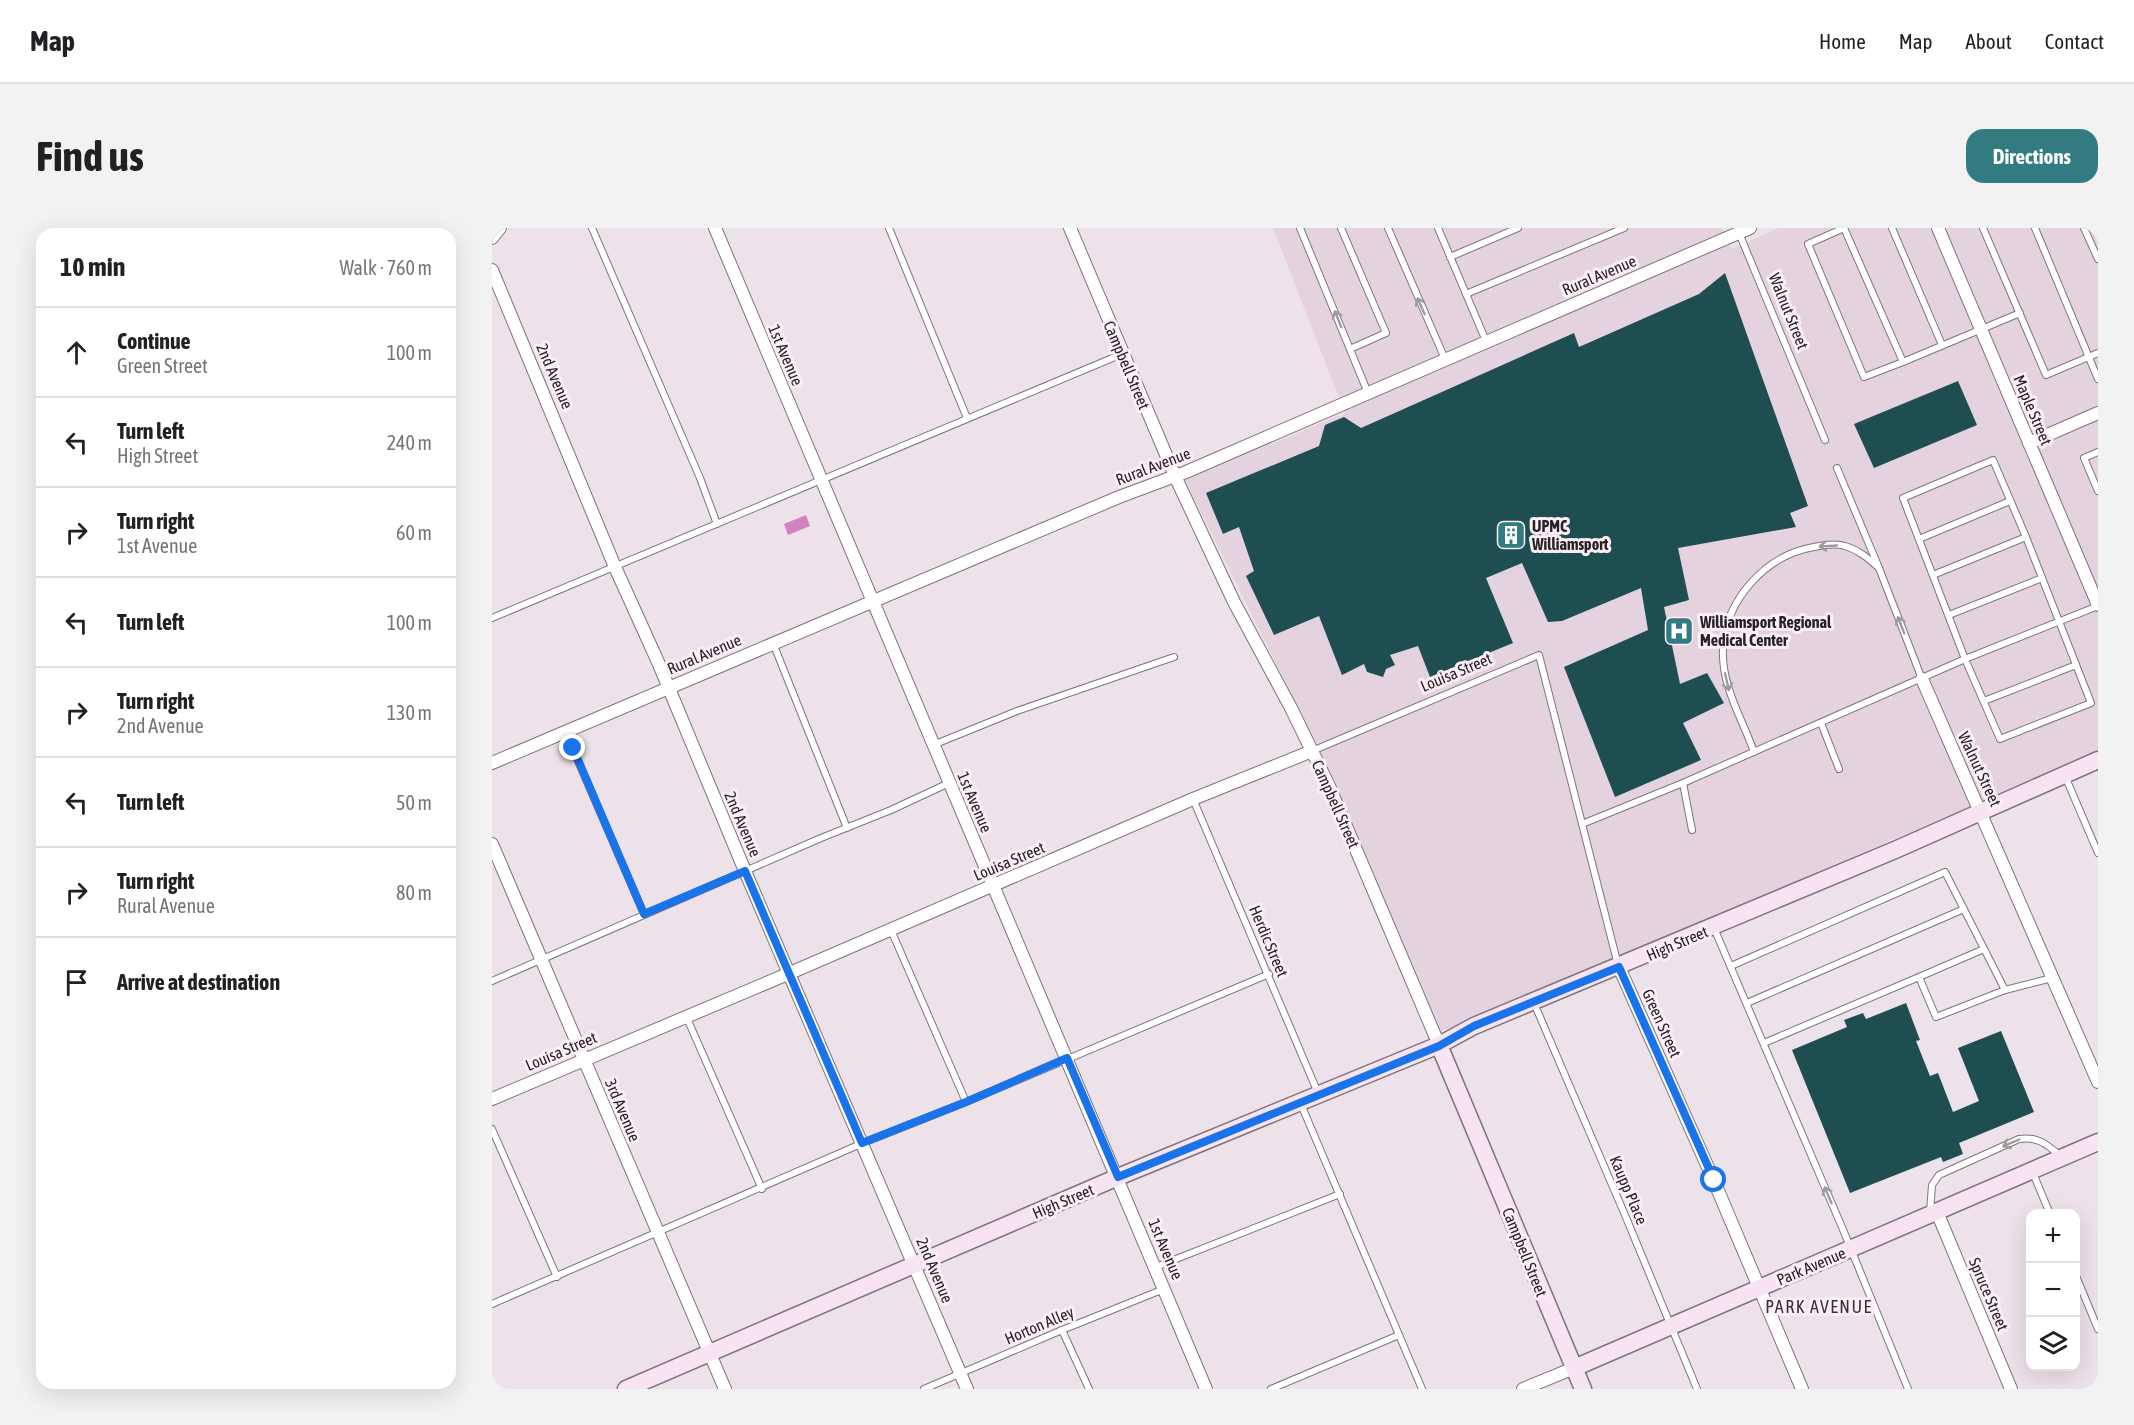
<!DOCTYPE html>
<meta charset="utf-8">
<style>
body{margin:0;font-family:"Asap Condensed",sans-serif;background:#f2f2f2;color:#202124}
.controls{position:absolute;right:18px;bottom:18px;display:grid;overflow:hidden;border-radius:12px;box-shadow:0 6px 24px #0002}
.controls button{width:54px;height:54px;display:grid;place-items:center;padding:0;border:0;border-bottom:2px solid #e0e0e0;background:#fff;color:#202124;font:30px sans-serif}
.stop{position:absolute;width:18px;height:18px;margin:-14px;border:4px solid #1a73e8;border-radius:50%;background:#fff}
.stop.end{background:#1a73e8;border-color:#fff;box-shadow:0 2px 6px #0008}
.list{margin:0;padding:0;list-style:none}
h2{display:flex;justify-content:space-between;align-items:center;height:78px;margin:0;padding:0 24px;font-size:26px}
h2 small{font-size:20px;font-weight:400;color:#757577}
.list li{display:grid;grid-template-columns:39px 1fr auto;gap:18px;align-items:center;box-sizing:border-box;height:90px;padding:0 24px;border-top:2px solid #e0e0e0}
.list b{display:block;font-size:22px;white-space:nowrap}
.list p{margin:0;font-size:20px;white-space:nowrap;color:#757577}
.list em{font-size:20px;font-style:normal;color:#757577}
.icon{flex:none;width:33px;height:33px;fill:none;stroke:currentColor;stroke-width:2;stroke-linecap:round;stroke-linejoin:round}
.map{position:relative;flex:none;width:1606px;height:1161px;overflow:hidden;border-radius:18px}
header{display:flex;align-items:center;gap:36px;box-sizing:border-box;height:84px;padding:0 30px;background:#fff;border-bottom:2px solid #e0e0e0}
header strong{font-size:28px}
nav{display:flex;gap:33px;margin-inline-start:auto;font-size:21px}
.intro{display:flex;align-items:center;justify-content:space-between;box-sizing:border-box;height:144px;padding:0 36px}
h1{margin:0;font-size:42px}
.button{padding:15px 27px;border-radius:18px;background:#327b80;color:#fff;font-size:21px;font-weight:700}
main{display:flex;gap:36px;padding:0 36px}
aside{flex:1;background:#fff;border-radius:18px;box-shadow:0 6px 24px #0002}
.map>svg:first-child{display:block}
</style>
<header>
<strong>Map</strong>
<nav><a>Home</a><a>Map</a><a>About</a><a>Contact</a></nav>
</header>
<div class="intro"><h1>Find us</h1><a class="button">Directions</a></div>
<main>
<aside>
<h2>10 min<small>Walk · 760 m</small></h2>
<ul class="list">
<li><svg class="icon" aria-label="ahead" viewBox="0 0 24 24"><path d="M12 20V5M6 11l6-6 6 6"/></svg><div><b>Continue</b><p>Green Street</p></div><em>100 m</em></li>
<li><svg class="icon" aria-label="left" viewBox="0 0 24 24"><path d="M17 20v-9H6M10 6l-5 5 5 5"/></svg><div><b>Turn left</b><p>High Street</p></div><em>240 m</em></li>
<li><svg class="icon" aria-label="right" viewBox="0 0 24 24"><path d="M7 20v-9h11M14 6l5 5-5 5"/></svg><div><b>Turn right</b><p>1st Avenue</p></div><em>60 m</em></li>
<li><svg class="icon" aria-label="left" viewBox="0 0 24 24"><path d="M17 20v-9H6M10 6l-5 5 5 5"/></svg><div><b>Turn left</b></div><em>100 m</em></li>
<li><svg class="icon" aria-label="right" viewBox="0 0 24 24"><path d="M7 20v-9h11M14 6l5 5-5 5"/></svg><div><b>Turn right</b><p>2nd Avenue</p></div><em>130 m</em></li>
<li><svg class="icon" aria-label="left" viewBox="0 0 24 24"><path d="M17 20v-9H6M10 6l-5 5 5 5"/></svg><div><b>Turn left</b></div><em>50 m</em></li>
<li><svg class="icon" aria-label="right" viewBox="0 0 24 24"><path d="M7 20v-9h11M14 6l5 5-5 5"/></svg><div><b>Turn right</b><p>Rural Avenue</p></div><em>80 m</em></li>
<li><svg class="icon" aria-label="arrive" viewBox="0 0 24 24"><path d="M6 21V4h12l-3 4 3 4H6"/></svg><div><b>Arrive at destination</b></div></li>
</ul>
</aside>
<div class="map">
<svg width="1606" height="1161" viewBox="0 0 1606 1161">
<rect width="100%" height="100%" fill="#ede1ea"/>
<polygon fill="#e5d2df" points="781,0 1230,0 1239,21 1287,0 1606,0 1606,524 948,804 823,514 693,252 853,185"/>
<polygon fill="#d481c0" points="314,287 318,298 296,307 292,296"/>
<g fill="#1e4e52">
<polygon points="1233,45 1316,278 1298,285 1304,299 1186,320 1197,372 1172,379 1188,456 1215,445 1232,475 1191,495 1209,532 1123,569 1072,439 1156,402 1149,360 1070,393 1056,394 1030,335 994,350 1021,415 938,449 926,418 898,427 903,437 894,441 891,449 875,444 872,436 850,447 827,388 782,407 754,348 762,343 747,299 731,306 714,265 827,218 833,197 852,189 869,200 1082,105 1087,119 1207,66"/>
<polygon points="1466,153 1485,197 1382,240 1362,196"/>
<polygon points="1414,775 1428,812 1424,813 1438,848 1446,845 1461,884 1487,873 1466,820 1509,803 1542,884 1467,915 1471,926 1451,934 1449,929 1358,965 1300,822 1355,799 1352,792 1371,785 1374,791"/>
</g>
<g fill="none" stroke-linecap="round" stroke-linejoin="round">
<g stroke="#7f747c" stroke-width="8">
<g id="lane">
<polyline points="100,0 208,250 225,296"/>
<polyline points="397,0 475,190"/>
<polyline points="808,0 876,165"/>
<polyline points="849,0 894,105 858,121"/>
<polyline points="896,0 953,131"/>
<polyline points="946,0 994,113"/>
<polyline points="1352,0 1411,134 1528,85"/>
<polyline points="1352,0 1316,16 1372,149 1411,134"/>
<polyline points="1400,0 1450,117"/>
<polyline points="1491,0 1554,147 1606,125"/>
<polyline points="1543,0 1606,151"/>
<polyline points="1592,0 1606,31"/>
<polyline points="1247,5 1333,212"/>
<polyline points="958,29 1026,0"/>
<polyline points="974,66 1132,0"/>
<polyline points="1606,224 1592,230 1606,263"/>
<polygon points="1501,232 1534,309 1599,475 1508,511 1473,431 1411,270"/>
<polyline points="1345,240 1387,340 1430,451"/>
<polyline points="1427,311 1518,273"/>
<polyline points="1441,347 1534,309"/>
<polyline points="1457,387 1550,350"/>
<polyline points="0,390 630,126"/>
<polyline points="281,415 355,600"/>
<polyline points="1492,473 1584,437"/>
<polyline points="1329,495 1347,541"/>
<polyline points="73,503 152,686"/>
<polyline points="441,517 525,483 682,429"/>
<polyline points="820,523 1047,427 1126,737"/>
<path d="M1262,524C1250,490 1229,458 1231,420C1234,371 1274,327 1322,319C1331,317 1344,315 1353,318C1367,322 1377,331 1387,340"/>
<polyline points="1573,548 1606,625"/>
<polyline points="1191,555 1200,602"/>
<polyline points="701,571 826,865"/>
<polyline points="1090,596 1191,555 1473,431 1606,378"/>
<polyline points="1222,700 1352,1004 1416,1161"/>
<polyline points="399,702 474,874"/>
<polyline points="1239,738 1453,644 1513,762"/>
<polyline points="1427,749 1492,721"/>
<polyline points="0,753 329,610 399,582 457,555"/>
<polyline points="1042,775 1133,987 1205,1161"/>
<polyline points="1255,775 1472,681"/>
<polyline points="194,788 270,961"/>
<polyline points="1272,815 1427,749 1444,789 1513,762 1560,750"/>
<polyline points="808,874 930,1161"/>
<polyline points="0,901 65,1049"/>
<polyline points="1541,945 1558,986"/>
<path d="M1438,984L1440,957L1447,947L1527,911C1544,908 1555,916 1567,927"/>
<polyline points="664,1039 848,966"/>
<polyline points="1584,1048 1606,1101"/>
<polyline points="0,1076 371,915 474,874 777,746"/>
<polyline points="570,1102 597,1161"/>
<polyline points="432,1161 570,1102 672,1061"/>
<polyline points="779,1161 907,1107"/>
</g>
</g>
<g stroke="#7f747c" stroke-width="14">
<g id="street">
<polyline points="223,0 714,1161"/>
<polyline points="578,0 683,248 742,374 799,480 837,558 947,817"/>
<polyline points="1446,0 1606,377"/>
<polyline points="0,10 8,0"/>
<polyline points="0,42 123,339 166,434 253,643 475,1161"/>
<polyline points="1537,215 1606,185"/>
<polyline points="1430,451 1606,854"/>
<polyline points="0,535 627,269 694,244 1258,0"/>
<polyline points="0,616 233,1161"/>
<polyline points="1127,739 1222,953 1310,1161"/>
<polyline points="0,871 298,745 701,571 820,523"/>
<polyline points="1445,984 1519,1161"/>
<polyline points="1031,1161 1082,1140"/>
</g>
</g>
<g stroke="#7f747c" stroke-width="19">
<g id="secondary">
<polyline points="947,817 1091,1161"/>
<polyline points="1082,1140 1606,914"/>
<polyline points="134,1161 626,949 947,817 982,798 1403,622 1606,532"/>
</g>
</g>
<use href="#lane" stroke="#fff" stroke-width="6"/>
<use href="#street" stroke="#fff" stroke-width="12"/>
<use href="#secondary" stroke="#f8e3f2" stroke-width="16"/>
</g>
<defs><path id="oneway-shaft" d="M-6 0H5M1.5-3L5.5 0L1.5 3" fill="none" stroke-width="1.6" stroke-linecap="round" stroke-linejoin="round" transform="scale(1.5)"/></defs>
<g stroke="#9d9c9d">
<use href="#oneway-shaft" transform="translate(929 78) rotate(-114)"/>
<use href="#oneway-shaft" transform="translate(846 91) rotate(-112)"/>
<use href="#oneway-shaft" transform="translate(1336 318) rotate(177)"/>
<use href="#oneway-shaft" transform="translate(1409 397) rotate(-111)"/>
<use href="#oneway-shaft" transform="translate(1235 454) rotate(77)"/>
<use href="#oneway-shaft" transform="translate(1519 915) rotate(157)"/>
<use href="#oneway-shaft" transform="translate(1336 967) rotate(-113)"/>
</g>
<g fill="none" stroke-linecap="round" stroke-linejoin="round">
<polyline stroke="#1a73e8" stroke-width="8" points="81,520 152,686 253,643 370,915 474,874 575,830 626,949 947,818 982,798 1127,739 1222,952"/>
</g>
<defs>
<g id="building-square" transform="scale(1.5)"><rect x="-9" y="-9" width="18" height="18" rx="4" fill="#327b80" stroke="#fbeef7"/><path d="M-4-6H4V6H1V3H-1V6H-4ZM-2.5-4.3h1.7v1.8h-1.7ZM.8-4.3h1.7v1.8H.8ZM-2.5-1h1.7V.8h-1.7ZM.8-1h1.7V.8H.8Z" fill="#fff"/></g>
<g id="hospital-square" transform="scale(1.5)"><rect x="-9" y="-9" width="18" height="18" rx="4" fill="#327b80" stroke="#fbeef7"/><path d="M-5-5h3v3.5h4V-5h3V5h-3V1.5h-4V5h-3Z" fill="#fff"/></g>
</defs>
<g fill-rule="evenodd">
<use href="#building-square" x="1019" y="307"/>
<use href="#hospital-square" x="1187" y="403"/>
</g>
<g text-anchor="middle" stroke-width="6" stroke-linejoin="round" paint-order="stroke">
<g font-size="16" fill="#262225" stroke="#fbeef7">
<text transform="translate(1107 47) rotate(-23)" y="6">Rural Avenue</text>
<text transform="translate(1297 83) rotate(68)" y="6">Walnut Street</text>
<text transform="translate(294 127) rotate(67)" y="6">1st Avenue</text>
<text transform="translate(635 137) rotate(67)" y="6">Campbell Street</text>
<text transform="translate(63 148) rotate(67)" y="6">2nd Avenue</text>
<text transform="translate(1541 182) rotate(67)" y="6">Maple Street</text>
<text transform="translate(661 238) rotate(-21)" y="6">Rural Avenue</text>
<text transform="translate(212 426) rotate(-23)" y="6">Rural Avenue</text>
<text transform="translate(964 444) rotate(-23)" y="6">Louisa Street</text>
<text transform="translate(1488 541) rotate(65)" y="6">Walnut Street</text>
<text transform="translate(483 574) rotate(67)" y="6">1st Avenue</text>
<text transform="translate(844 576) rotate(66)" y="6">Campbell Street</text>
<text transform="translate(251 596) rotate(67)" y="6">2nd Avenue</text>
<text transform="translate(517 633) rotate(-23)" y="6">Louisa Street</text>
<text transform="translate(777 713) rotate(67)" y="6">Herdic Street</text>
<text transform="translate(1185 715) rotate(-23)" y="6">High Street</text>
<text transform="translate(1170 795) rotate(66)" y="6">Green Street</text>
<text transform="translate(69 823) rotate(-23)" y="6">Louisa Street</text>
<text transform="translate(131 882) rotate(67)" y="6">3rd Avenue</text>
<text transform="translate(1137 962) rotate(67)" y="6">Kaupp Place</text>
<text transform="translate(571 973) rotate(-23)" y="6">High Street</text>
<text transform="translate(674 1021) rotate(67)" y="6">1st Avenue</text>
<text transform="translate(1033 1024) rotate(68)" y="6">Campbell Street</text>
<text transform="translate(1319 1038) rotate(-23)" y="6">Park Avenue</text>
<text transform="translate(443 1042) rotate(67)" y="6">2nd Avenue</text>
<text transform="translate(1497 1066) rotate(67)" y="6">Spruce Street</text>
<text transform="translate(547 1097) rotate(-23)" y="6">Horton Alley</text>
</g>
<g font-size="16" font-weight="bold" fill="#262225" stroke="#fbeef7" text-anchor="start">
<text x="1040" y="304">UPMC<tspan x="1040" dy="18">Williamsport</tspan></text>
<text x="1208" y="400">Williamsport Regional<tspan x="1208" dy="18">Medical Center</tspan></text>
</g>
<g font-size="18" letter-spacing="1.5" fill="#392f36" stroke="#fbeef7">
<text x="1327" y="1085">PARK AVENUE</text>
</g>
</g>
</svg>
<div class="controls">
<button>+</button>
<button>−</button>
<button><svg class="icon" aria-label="layers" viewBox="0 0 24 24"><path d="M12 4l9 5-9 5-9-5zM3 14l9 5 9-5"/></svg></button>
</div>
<div class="stop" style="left:1222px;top:952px"></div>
<div class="stop end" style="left:81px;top:520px"></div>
</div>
</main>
